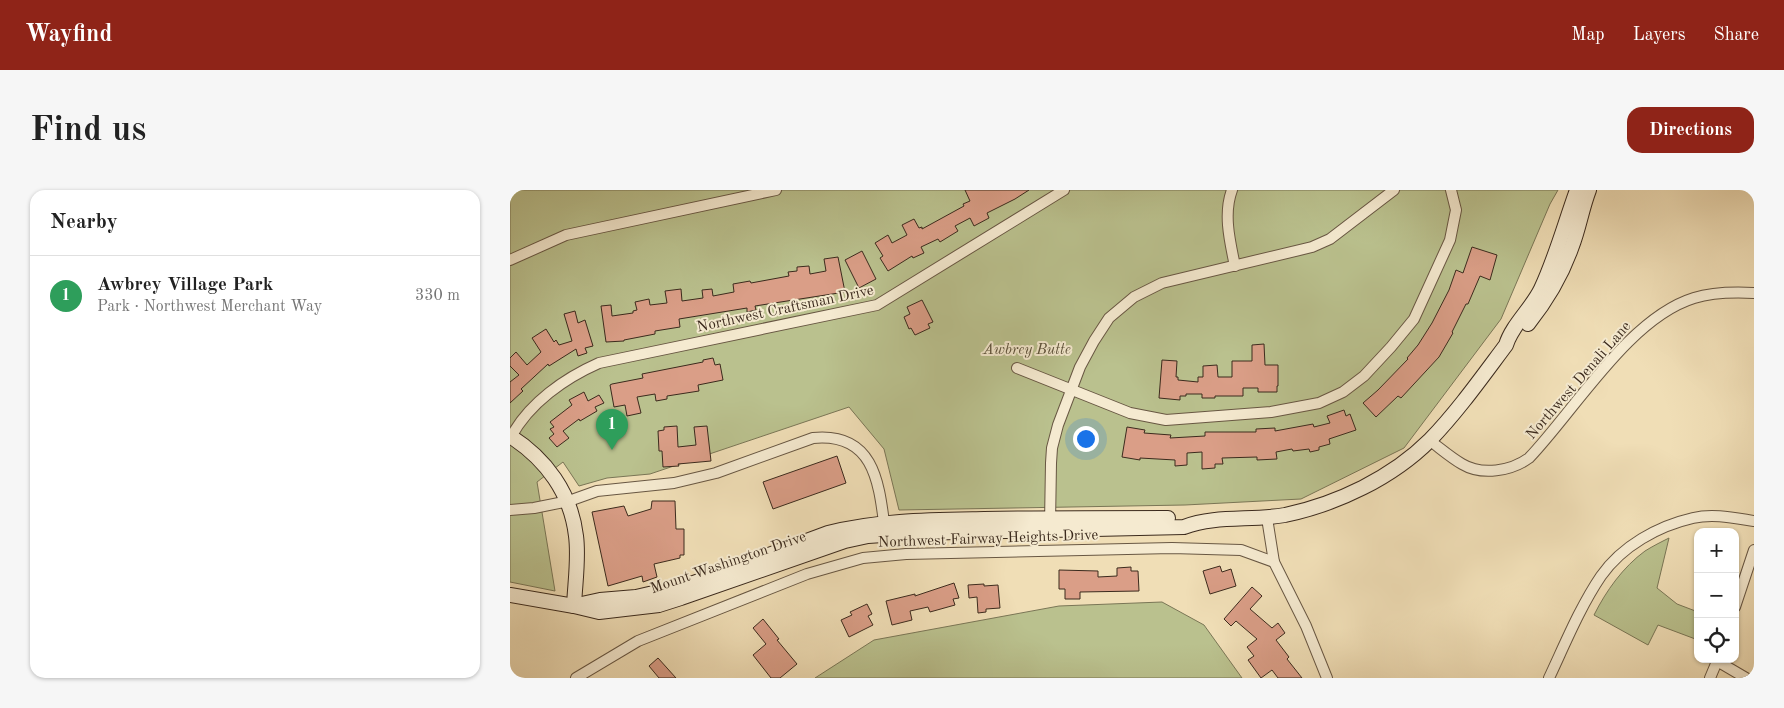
<!DOCTYPE html>
<meta charset="utf-8">
<style>
body{margin:0;font-family:"Old Standard TT",serif;background:#f6f6f6;color:#222}
.controls{position:absolute;right:15px;bottom:15px;display:grid;overflow:hidden;border-radius:10px;box-shadow:0 1px 4px #0004}
.controls button{width:45px;height:45px;display:grid;place-items:center;padding:0;border:0;border-bottom:1px solid #e0e0e0;background:#fff;color:#222;font:25px sans-serif}
.you{position:absolute;left:575px;top:248px;width:18px;height:18px;margin:-12px;border:4px solid #fff;border-radius:50%;background:#1a73e8;box-shadow:0 0 0 8px #1a73e833}
.badge{display:grid;place-items:center;width:32px;height:32px;border-radius:50%;background:#8f2418;color:#fff;font-size:16px;font-weight:700}
.pin{position:absolute;translate:-50% -41px;filter:drop-shadow(0 1px 2px #0008)}
.pin::after{content:'';position:absolute;top:26px;width:18px;height:15px;background:inherit;clip-path:polygon(0 0,100% 0,50% 100%)}
.list{margin:0;padding:0;list-style:none}
h2{display:flex;justify-content:space-between;align-items:center;height:65px;margin:0;padding:0 20px;font-size:21px}
h2 small{font-size:16px;font-weight:400;color:#767676}
.list li{display:grid;grid-template-columns:32px 1fr auto;gap:15px;align-items:center;box-sizing:border-box;height:80px;padding:0 20px;border-top:1px solid #e0e0e0}
.list b{display:block;font-size:19px;white-space:nowrap}
.list p{margin:0;font-size:16px;white-space:nowrap;color:#767676}
.list em{font-size:16px;font-style:normal;color:#767676}
.icon{flex:none;width:28px;height:28px;fill:none;stroke:currentColor;stroke-width:2;stroke-linecap:round;stroke-linejoin:round}
.map{position:relative;flex:none;width:1244px;height:488px;overflow:hidden;border-radius:15px}
header{display:flex;align-items:center;gap:30px;box-sizing:border-box;height:70px;padding:0 25px;background:#8f2418;color:#fff}
header strong{font-size:24px}
nav{display:flex;gap:28px;margin-inline-start:auto;font-size:18px}
.intro{display:flex;align-items:center;justify-content:space-between;box-sizing:border-box;height:120px;padding:0 30px}
h1{margin:0;font-size:35px}
.button{padding:12px 22px;border-radius:15px;background:#8f2418;color:#fff;font-size:18px;font-weight:700}
main{display:flex;gap:30px;padding:0 30px}
aside{flex:1;background:#fff;border-radius:15px;box-shadow:0 1px 4px #0004}
.map>svg:first-child{display:block}
</style>
<header>
<strong>Wayfind</strong>
<nav><a>Map</a><a>Layers</a><a>Share</a></nav>
</header>
<div class="intro"><h1>Find us</h1><a class="button">Directions</a></div>
<main>
<aside>
<h2>Nearby<small></small></h2>
<ul class="list">
<li><span class="badge" style="background:#2e9e5b">1</span><div><b>Awbrey Village Park</b><p>Park · Northwest Merchant Way</p></div><em>330 m</em></li>
</ul>
</aside>
<div class="map">
<svg width="1244" height="488" viewBox="0 0 1244 488">
<rect width="100%" height="100%" fill="#f0deb6"/>
<filter id="stains"><feTurbulence type="fractalNoise" baseFrequency=".004" numOctaves="4"/><feColorMatrix values="0 0 0 0 .2 0 0 0 0 .09 0 0 0 0 .02 0 0 0 .5 -.17"/></filter>
<radialGradient id="worn" r=".72"><stop offset=".6" stop-color="#630" stop-opacity="0"/><stop offset="1" stop-color="#630" stop-opacity=".3"/></radialGradient>
<g fill="#bac18e" stroke="#7a7656">
<polygon points="0,0 1048,0 1040,14 991,129 894,258 791,309 675,315 389,320 374,259 339,217 140,284 97,288 69,296 53,272 27,292 45,401 0,392"/>
<path d="M1159,348L1147,398L1167,414L1188,422V450L1148,435L1138,455L1084,425C1096,401 1113,377 1135,361C1143,356 1151,352 1159,348Z"/>
<polygon points="652,412 694,435 732,488 305,488 364,450 549,416"/>
</g>
<g fill="#da9e87" stroke="#3b2a1d">
<polygon points="455,0 519,0 505,9 477,23 479,28 464,36 460,28 445,36 448,41 430,52 428,49 411,57 414,63 403,68 402,66 378,81 370,68 373,66 365,53 378,45 382,53 397,45 392,35 404,29 409,38 412,37 412,39 454,16 453,14 460,11"/>
<polygon points="962,57 987,65 980,90 970,86 958,114 956,114 942,142 943,143 929,167 891,208 888,206 866,227 853,213 868,200 898,169 897,168 908,155 922,133 939,100 946,80 953,83"/>
<polygon points="352,61 366,89 349,98 335,70"/>
<polygon points="328,67 335,102 245,116 246,120 237,122 237,118 169,129 170,137 145,141 145,144 114,150 114,151 96,152 91,116 101,115 102,126 123,123 123,121 127,120 125,112 139,109 140,115 157,113 155,101 171,99 172,111 193,108 192,100 202,99 203,106 224,102 223,94 240,91 241,93 279,86 278,82 287,81 287,77 299,76 300,84 316,81 314,69"/>
<polygon points="412,110 423,132 418,134 420,138 405,145 401,138 399,139 394,127 400,124 397,117"/>
<polygon points="65,121 68,133 75,130 83,156 75,158 77,163 68,166 66,159 39,176 38,174 11,199 13,201 0,213 0,192 9,185 0,176 0,168 6,162 17,175 31,162 22,148 36,139 44,152 46,150 49,155 62,151 54,124"/>
<polygon points="754,154 755,175 768,175 768,196 767,196 767,202 748,202 748,198 733,198 733,206 705,206 705,208 692,208 692,204 676,204 676,206 670,206 670,210 649,208 652,170 667,171 666,187 668,187 668,190 688,192 688,187 693,187 693,176 707,175 708,187 722,187 722,171 742,171 742,155"/>
<polygon points="203,168 205,175 210,174 213,190 188,195 189,201 157,206 157,209 146,211 145,204 127,207 131,223 117,226 115,215 104,217 100,195 102,194 133,188 132,184 193,172 193,170"/>
<polygon points="74,202 78,211 89,205 94,213 85,217 87,221 70,231 69,229 53,241 59,248 47,257 39,248 44,244 40,239 44,237 40,232 62,215 59,210"/>
<polygon points="834,220 836,226 840,224 846,240 819,249 820,254 809,257 809,260 800,262 799,259 783,261 782,259 766,262 767,269 747,270 747,267 712,268 713,274 705,274 705,278 692,279 692,262 677,263 677,275 665,276 665,270 630,268 630,270 612,267 617,237 635,240 634,243 661,245 660,248 695,246 695,242 746,242 746,239 765,238 765,241 803,234 804,237 820,233 817,226"/>
<polygon points="167,236 168,257 186,255 184,237 197,236 201,271 168,274 169,276 153,277 152,261 149,261 148,241 154,240 154,237"/>
<polygon points="327,266 336,293 263,319 253,292"/>
<polygon points="142,311 165,311 166,339 174,339 174,365 170,365 170,368 144,374 147,387 133,392 132,386 98,396 82,322 114,316 118,326 141,319"/>
<polygon points="710,376 712,382 721,379 726,396 700,404 693,381"/>
<polygon points="621,377 621,381 628,381 629,401 570,402 570,409 555,409 555,399 549,399 549,380 588,381 588,387 607,386 607,378"/>
<polygon points="444,393 449,408 443,409 445,415 420,422 418,417 400,421 402,430 382,435 376,411 405,404 405,406"/>
<polygon points="474,394 474,396 488,395 490,418 476,419 476,422 468,423 467,407 459,408 458,395"/>
<polygon points="742,397 752,406 740,419 762,438 768,433 775,443 766,450 779,467 777,469 792,488 768,488 762,480 751,488 738,470 744,466 737,457 747,449 726,431 721,436 714,429"/>
<polygon points="357,414 362,424 358,426 363,435 339,447 331,430 342,425 340,422"/>
<polygon points="253,429 269,449 267,450 287,474 270,488 261,488 243,465 256,454 243,438"/>
<polygon points="148,468 166,488 149,488 139,476"/>
</g>
<g fill="none" stroke-linecap="round" stroke-linejoin="round">
<g stroke="#685743" stroke-width="12">
<g id="street">
<path d="M722,0C713,24 720,52 725,76"/>
<polyline points="0,70 56,45 266,0"/>
<polyline points="507,178 620,223 656,230 761,222 809,213 833,202 854,186 881,157 904,129 940,50 946,20 941,0"/>
<path d="M1,247C19,213 55,188 89,173L367,115L554,0"/>
<path d="M919,250C930,258 940,267 952,274C972,286 1001,281 1019,268C1065,220 1119,128 1184,108C1203,102 1224,102 1244,103"/>
<path d="M0,320L24,318L59,311L87,301L164,293L206,283L303,248C365,242 369,294 375,340"/>
<polyline points="540,334 541,273 542,258 548,235 570,177 584,151 599,128 624,107 652,93 802,57 820,49 884,0"/>
<polyline points="764,372 796,436 817,488"/>
<polyline points="1225,417 1244,360"/>
<polyline points="1207,471 1236,488"/>
<polyline points="66,488 128,451 297,384 353,368 396,364 662,358 731,360 764,372 757,328"/>
<path d="M1039,488C1055,454 1070,417 1091,386C1112,356 1148,336 1183,328C1203,323 1225,328 1244,331"/>
<polyline points="1200,488 1208,469"/>
</g>
</g>
<g stroke="#3b2a1d" stroke-width="16">
<g id="secondary">
<path d="M1018,134C1037,110 1052,85 1062,56C1069,38 1072,18 1079,0"/>
<path d="M0,246C36,269 61,303 66,346C69,368 65,393 64,416"/>
<path d="M0,405L64,416L89,422L149,415L171,408L335,351L358,346L402,343L674,337C705,325 742,331 775,325C827,314 882,288 920,250C948,221 972,187 996,155C1002,135 1022,118 1031,99C1046,67 1055,33 1067,0"/>
<path d="M67,415L90,410L126,407L178,395L318,343C369,330 422,330 474,329C536,328 597,328 658,328"/>
</g>
</g>
<use href="#street" stroke="#f5ead0" stroke-width="10"/>
<use href="#secondary" stroke="#f5ead0" stroke-width="14"/>
</g>
<g text-anchor="middle" stroke-width="4" stroke-linejoin="round" paint-order="stroke">
<g font-size="15" fill="#3b2a1d" stroke="#f5ead0">
<text transform="translate(275 118) rotate(-12)" y="5">Northwest Craftsman Drive</text>
<text transform="translate(1068 190) rotate(-49)" y="5">Northwest Denali Lane</text>
<text transform="translate(478 348) rotate(-2)" y="5">Northwest Fairway Heights Drive</text>
<text transform="translate(218 372) rotate(-19)" y="5">Mount Washington Drive</text>
</g>
<g font-size="15" font-style="italic" fill="#5b5039" stroke="#f5ead0">
<text x="517" y="164">Awbrey Butte</text>
</g>
</g>
<rect width="100%" height="100%" filter="url(#stains)"/>
<rect width="100%" height="100%" fill="url(#worn)"/>
</svg>
<div class="controls">
<button>+</button>
<button>−</button>
<button><svg class="icon" aria-label="locate" viewBox="0 0 24 24"><circle cx="12" cy="12" r="6"/><path d="M12 2v4M12 18v4M2 12h4M18 12h4"/></svg></button>
</div>
<div class="you"></div>
<div class="pin badge" style="left:102px;top:260px;background:#2e9e5b">1</div>
</div>
</main>
